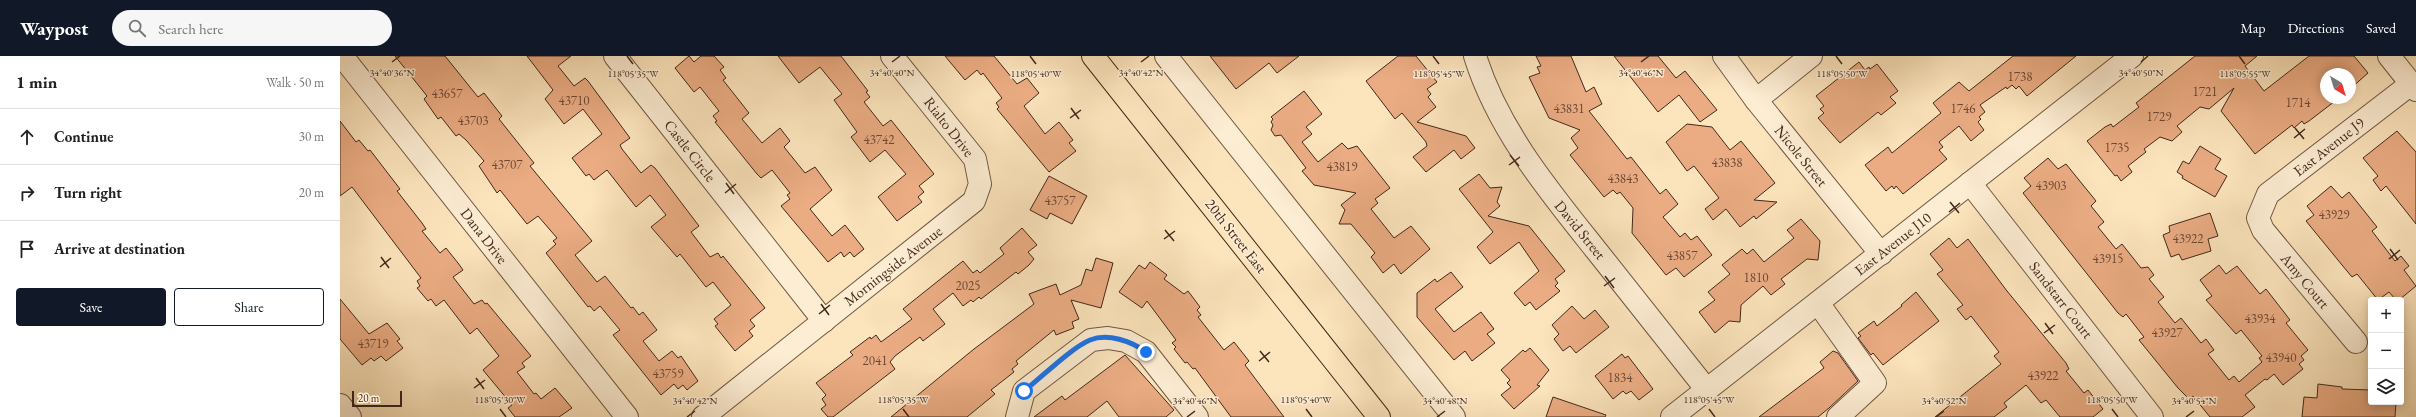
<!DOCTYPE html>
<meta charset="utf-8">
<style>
body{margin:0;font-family:"EB Garamond",serif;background:#f6f6f6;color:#222}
.controls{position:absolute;right:12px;bottom:12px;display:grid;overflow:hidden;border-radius:4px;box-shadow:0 2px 10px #0003}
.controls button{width:36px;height:36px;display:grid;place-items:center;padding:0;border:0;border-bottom:1px solid #e0e0e0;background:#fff;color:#222;font:20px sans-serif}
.compass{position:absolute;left:1980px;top:12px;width:36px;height:36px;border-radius:50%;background:#fff;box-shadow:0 2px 10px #0003;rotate:142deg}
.scale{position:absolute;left:12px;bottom:10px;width:50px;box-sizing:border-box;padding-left:4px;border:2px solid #42281b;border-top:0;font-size:11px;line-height:14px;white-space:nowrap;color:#42281b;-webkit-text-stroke:3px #fdedd3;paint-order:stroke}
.stop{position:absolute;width:12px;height:12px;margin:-9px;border:3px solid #1a73e8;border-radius:50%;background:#fff}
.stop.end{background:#1a73e8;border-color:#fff;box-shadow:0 1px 4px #0008}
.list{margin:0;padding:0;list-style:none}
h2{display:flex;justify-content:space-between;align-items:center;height:52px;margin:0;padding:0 16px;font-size:17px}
h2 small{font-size:13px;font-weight:400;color:#767676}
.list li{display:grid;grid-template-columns:26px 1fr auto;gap:12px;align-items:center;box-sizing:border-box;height:56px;padding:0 16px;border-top:1px solid #e0e0e0}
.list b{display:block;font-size:15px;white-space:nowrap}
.list em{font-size:13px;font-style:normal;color:#767676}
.actions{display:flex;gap:8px;padding:12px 16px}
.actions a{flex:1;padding:9px 0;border:1px solid #111827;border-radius:4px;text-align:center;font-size:14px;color:#111827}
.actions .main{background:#111827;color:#fff}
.icon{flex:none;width:22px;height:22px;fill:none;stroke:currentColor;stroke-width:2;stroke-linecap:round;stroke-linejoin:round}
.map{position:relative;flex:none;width:2076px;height:361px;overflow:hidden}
header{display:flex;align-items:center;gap:24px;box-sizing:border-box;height:56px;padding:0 20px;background:#111827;color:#fff}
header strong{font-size:19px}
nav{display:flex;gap:22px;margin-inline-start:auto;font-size:14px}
.search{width:280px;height:36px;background:#f6f6f6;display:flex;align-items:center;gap:10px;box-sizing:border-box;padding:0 14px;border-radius:22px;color:#767676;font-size:15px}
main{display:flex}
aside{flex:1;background:#fff}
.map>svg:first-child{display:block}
</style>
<header>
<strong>Waypost</strong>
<div class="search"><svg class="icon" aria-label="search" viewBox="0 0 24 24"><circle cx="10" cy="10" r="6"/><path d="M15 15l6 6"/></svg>Search here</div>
<nav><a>Map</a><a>Directions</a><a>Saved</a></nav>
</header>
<main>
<aside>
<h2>1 min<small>Walk · 50 m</small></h2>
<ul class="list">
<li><svg class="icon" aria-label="ahead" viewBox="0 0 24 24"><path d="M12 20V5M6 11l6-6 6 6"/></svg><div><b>Continue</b></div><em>30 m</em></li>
<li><svg class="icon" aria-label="right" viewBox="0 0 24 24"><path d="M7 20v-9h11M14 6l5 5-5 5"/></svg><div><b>Turn right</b></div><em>20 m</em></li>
<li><svg class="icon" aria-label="arrive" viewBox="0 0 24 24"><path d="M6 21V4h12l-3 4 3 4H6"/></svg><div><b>Arrive at destination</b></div></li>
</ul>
<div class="actions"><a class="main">Save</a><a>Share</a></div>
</aside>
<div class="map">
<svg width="2076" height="361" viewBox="0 0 2076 361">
<rect width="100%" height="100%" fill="#fce4bc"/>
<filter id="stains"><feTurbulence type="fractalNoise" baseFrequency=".005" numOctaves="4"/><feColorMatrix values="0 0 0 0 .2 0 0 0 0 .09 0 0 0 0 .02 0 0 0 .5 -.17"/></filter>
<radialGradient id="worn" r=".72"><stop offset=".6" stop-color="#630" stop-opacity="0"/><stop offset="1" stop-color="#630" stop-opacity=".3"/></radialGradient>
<g fill="#ebac83" stroke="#42281b">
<polygon points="55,0 105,0 138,41 144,37 162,60 159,63 194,107 190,110 252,185 235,199 257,226 265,220 291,252 293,251 299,259 303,256 317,274 303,285 319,305 332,295 338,302 341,300 358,325 347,334 343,329 338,333 334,328 321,339 273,279 280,274 260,250 254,255 250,250 248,251 206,197 216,188 213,185 217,182 198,160 187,168 160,134 157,137 139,110 144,105 126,84 119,78 116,80 101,61 98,63 84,43 87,40"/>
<polygon points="187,0 231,0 218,10 234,30 245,22 248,25 290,82 280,89 282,93 301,117 311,109 315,112 359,170 351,176 370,201 378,197 381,202 383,200 425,252 410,264 415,270 409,275 413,280 395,295 375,270 378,268 374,263 391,249 373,226 366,231 340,198 337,201 311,171 326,159 310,139 296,151 267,114 254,124 249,118 246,120 232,102 262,78 243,53 224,68 205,43 213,34"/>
<polygon points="349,0 354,6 361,0 374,0 384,11 380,14 386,22 383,24 409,57 402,63 422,87 440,72 450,85 444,91 465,117 475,111 492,134 470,153 492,180 505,169 524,193 514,201 510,196 504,201 501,196 488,206 441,150 450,143 447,139 450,137 432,114 421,122 417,118 375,66 377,65 373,60 379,55 360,31 354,36 335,12"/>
<polygon points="438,0 501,0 528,35 526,36 530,41 524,46 543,70 551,64 594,118 579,130 584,136 578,141 582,146 557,165 538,141 566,118 545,94 530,106 511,81 517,76 494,44 502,38 480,11 459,27"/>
<polygon points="605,0 654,0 677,28 687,22 699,37 684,50 705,78 719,66 733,84 729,87 736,95 709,116 657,53 659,51 656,47 662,42 643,17 641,19 637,14 625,24"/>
<polygon points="870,0 959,0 937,17 929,7 896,33"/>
<polygon points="1058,0 1076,0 1097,26 1087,33 1091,38 1088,41 1096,51 1077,66 1126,80 1135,92 1121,103 1114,94 1086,116 1073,101 1087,90 1086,86 1062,57 1055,63 1026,25"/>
<polygon points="1196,0 1231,0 1246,36 1254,31 1262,48 1249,55 1287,103 1291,101 1320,138 1326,133 1338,148 1323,161 1340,181 1345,177 1351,184 1357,180 1372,199 1344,221 1336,212 1326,219 1292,177 1293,152 1280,136 1277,138 1273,134 1264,141 1230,99 1238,92 1231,82 1240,74 1209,62 1189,21 1200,17 1197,11 1201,10"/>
<polygon points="1274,0 1318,0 1336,22 1345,15 1377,54 1360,66 1339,39 1318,56"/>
<polygon points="1673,0 1736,0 1687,40 1679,30 1676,33 1672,29 1667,33 1666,31 1640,49 1645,56 1639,61 1641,63 1638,66 1644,74 1631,85 1619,70 1599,86 1603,91 1599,94 1607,103 1563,138 1556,130 1554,133 1552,130 1546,135 1525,109 1548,91 1552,97 1601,57 1593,47 1619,26 1629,35"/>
<polygon points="1855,0 1917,0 1905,10 1924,35 1969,0 2014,0 2028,17 2010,33 2010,18 1986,18 1986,42 1999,42 1969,65 1964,68 1962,65 1954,72 1952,69 1915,98 1881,55 1894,32 1869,53 1860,51 1837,70 1842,76 1832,85 1820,81 1804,93 1806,96 1788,110 1792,116 1781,125 1777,119 1775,120 1747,85 1765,71 1771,68 1773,71 1799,51 1796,47"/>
<polygon points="1519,6 1525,14 1529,11 1530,13 1537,8 1558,35 1550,41 1556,47 1541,59 1538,56 1500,87 1478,62 1484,57 1480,53 1484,50 1476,40"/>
<polygon points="964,35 982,58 966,71 972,78 962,86 978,106 1002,87 1008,93 1017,90 1050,132 1035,143 1038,147 1031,153 1054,182 1071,170 1090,193 1061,218 1054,208 1043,217 1031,201 1035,197 1011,168 999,168 1005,154 1001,149 1016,137 974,129 962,115 966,112 941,79 935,80 931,74 933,69 931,66 933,63 931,61"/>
<polygon points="0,65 16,86 19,84 28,95 30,94 60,133 57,135 82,167 86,173 82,175 100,197 106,192 118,207 123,214 113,221 134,248 142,244 145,248 147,247 191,300 182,307 185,311 177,316 194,338 196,337 201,343 215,332 232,352 219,361 175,361 168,352 172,349 143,314 159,300 137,272 130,278 104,244 96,250 91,243 88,245 77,232 80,230 77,225 81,222 12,131 0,140"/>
<polygon points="1347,68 1372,71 1390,94 1401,85 1435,127 1414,144 1437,146 1416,163 1414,160 1400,171 1386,153 1373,164 1365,153 1379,142 1354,110 1347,115 1326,86"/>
<polygon points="2057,75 2076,96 2076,168 2046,130 2041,135 2033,124 2038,120 2023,102"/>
<polygon points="1860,90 1881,103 1875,113 1887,120 1875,141 1842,122 1843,120 1837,116 1843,105 1849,108"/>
<polygon points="1708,102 1718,113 1726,108 1756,145 1751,150 1764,166 1758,171 1776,193 1782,188 1801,212 1808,211 1814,219 1809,223 1824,241 1818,246 1835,267 1841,262 1861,287 1866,283 1874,294 1868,298 1889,324 1894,320 1899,326 1922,306 1919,302 1922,300 1901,274 1896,278 1866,244 1872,240 1860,224 1879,209 1886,218 1897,210 1920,238 1926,233 1940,251 1950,264 1946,267 1968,294 1961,300 1964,304 1959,308 1963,313 1943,329 1934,318 1927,324 1925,323 1905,339 1915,351 1902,361 1870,361 1853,340 1849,343 1838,332 1799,284 1804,281 1786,258 1783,261 1778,257 1683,137 1691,130 1684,122"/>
<polygon points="1139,118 1150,132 1162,131 1157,146 1160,150 1148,160 1189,170 1225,215 1215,223 1218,227 1215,230 1220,235 1196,254 1190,246 1185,250 1174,237 1199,215 1179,186 1150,208 1137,191 1153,176 1119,133"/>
<polygon points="709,120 747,140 732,168 710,157 707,163 690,154"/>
<polygon points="1991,130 2002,142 2009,136 2037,171 2032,175 2055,205 2061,200 2069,210 2064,214 2076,230 2059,244 2056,244 2049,236 2038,244 2017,218 2012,221 2002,209 1966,165 1974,159 1967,150"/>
<polygon points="1870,157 1878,180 1868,183 1871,195 1842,204 1839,198 1831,201 1823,179 1830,176 1829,170"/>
<polygon points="1461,163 1480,185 1478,204 1467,203 1441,223 1445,228 1431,239 1423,230 1401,249 1400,266 1389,265 1375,277 1359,256 1375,244 1368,236 1390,218 1382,209 1402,193 1407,198 1413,193 1424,206 1454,182 1447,174"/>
<polygon points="682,172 697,189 688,196 694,203 689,209 678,218 676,216 641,243 639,241 633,246 631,244 623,250 613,237 593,253 605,268 583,285 580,281 555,300 550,306 555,313 493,361 488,361 481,353 486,349 482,343 486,339 476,327 513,299 510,296 530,281 531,283 536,279 541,286 572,263 563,253 623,205 633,217 637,214 640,217 664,198 660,192"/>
<polygon points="1609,182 1617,192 1628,183 1667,235 1726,307 1729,313 1726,315 1744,337 1748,334 1763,353 1753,361 1720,361 1706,344 1701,347 1686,329 1664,347 1667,351 1654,361 1595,361 1661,308 1654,300 1659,296 1631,260 1626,264 1617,253 1623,249 1597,218 1603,214 1590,198"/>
<polygon points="756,202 773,207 761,252 731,244 739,263 732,266 734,272 716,279 714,274 676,305 678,308 672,313 674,316 651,334 655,338 627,361 551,361 634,293 694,248 689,238 716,228 720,239 741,229 746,213 752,215"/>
<polygon points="810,206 827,219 824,223 844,238 848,235 860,251 857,254 861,259 858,261 884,294 894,286 909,305 905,309 944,361 891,361 855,312 853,313 847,306 845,307 834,293 836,291 832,287 836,284 807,245 802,252 779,236 799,209 805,213"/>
<polygon points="1111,216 1123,231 1095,253 1114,276 1141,256 1154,273 1147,278 1155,287 1132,305 1125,295 1114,304 1077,261 1077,237 1095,223 1097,226"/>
<polygon points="1576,236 1599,265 1543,309 1533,297 1531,299 1518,282 1521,280 1518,277 1534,265 1537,270 1562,250 1561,249"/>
<polygon points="0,243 29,278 47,267 60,283 57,285 63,292 46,305 41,300 34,305 31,302 22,309 0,283"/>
<polygon points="1232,250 1244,263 1255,254 1269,271 1236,297 1230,290 1223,295 1214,283 1219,278 1212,269"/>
<polygon points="1190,292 1209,314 1197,329 1200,330 1174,353 1161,339 1171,331 1167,327 1170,324 1161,314 1183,294 1185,296"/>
<polygon points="1493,295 1498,297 1518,325 1489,352 1478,361 1419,361 1484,312 1480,306"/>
<polygon points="1282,298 1285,302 1288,300 1313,333 1299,344 1291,335 1286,338 1283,335 1273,343 1255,320"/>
<polygon points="785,299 834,354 826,361 779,361 767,345 747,361 694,361 722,340 725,344"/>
<polygon points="1978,328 2002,331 2002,333 2031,334 2031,346 2056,346 2055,361 1962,361 1964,341 1977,342"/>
<polygon points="1213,341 1266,359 1265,361 1206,361"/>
</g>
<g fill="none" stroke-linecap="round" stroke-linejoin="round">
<g stroke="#705743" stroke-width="24">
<g id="minor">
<polyline points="2,0 287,361"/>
<polyline points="275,0 484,265"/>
<polyline points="826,0 1114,361"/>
<path d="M1135,0C1158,74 1209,135 1256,194C1293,240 1330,287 1367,334"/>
<polyline points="1384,0 1416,44 1541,198"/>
<polyline points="2049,0 2076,34"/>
<polyline points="1416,44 1471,0"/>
<polyline points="1630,127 1812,361"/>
<polyline points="1478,247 1535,327 1498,361"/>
<polyline points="2016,286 1923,174 1918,162 1928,138 2071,28"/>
<polyline points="0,349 10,361"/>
<polyline points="363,361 634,145 640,128 635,103 552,0"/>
<polyline points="677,361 684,335 751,284 768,282 786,285 806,296 857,361"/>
<polyline points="1332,361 1792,0"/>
</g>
</g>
<g stroke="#42281b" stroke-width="24">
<polyline id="major" points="753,0 1039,361"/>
</g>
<use href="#minor" stroke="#fdedd3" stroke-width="22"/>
<use href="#major" stroke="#fce4bc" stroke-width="22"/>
</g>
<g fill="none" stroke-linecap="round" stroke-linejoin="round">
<path stroke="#1a73e8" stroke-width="5" d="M684,335C702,321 731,292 750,284C768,277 791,285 806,296"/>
</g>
<path fill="none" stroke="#42281b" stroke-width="1.5" d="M287,0L293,8M690,0L696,8M1093,0L1099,8M1496,0L1502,8M1899,0L1905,8M52,6L60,0M552,6L560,0M801,6L809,0M1301,6L1309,0M1801,6L1808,0M731,52L739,63M730,62L741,54M1955,72L1964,83M1954,82L1965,73M1170,99L1179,110M1169,109L1180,101M386,127L394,138M385,137L396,128M1610,146L1619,157M1609,156L1620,147M825,174L834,185M824,183L835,175M2050,193L2058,204M41,201L49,212M2049,203L2060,194M40,211L51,202M1265,220L1274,232M1264,230L1275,222M481,248L489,259M479,258L490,249M1705,267L1713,278M1704,277L1715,269M920,295L929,306M919,305L930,296M136,322L144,333M134,332L145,324M160,353L166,361M563,353L569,361M966,353L972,361M1369,353L1375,361M1772,353L1778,361M347,361L355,355M847,361L855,355M1097,361L1105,355M1596,361L1604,355M1846,361L1854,355"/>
<g text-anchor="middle" stroke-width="3" stroke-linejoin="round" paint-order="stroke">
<g font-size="13" fill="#6c4935">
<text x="1680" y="25">1738</text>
<text x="1865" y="40">1721</text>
<text x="107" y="42">43657</text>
<text x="234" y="49">43710</text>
<text x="1958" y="51">1714</text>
<text x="1229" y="57">43831</text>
<text x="1623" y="57">1746</text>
<text x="1819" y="65">1729</text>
<text x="133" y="69">43703</text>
<text x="539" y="88">43742</text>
<text x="1777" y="96">1735</text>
<text x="1387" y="111">43838</text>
<text x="167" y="113">43707</text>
<text x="1002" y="115">43819</text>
<text x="1283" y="127">43843</text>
<text x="1711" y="134">43903</text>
<text x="720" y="149">43757</text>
<text x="1994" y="163">43929</text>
<text x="1848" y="187">43922</text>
<text x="1342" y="204">43857</text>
<text x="1768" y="207">43915</text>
<text x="1416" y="226">1810</text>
<text x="628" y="234">2025</text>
<text x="1920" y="267">43934</text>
<text x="1827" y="281">43927</text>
<text x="33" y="292">43719</text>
<text x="1941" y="306">43940</text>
<text x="535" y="309">2041</text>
<text x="328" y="322">43759</text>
<text x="1703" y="324">43922</text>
<text x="1280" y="326">1834</text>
</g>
<g font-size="15" fill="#42281b" stroke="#fdedd3">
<text transform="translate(609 71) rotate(52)" y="5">Rialto Drive</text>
<text transform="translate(1989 91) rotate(-38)" y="5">East Avenue J9</text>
<text transform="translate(350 95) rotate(52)" y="5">Castle Circle</text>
<text transform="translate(1461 100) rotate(51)" y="5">Nicole Street</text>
<text transform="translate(1240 174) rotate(51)" y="5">David Street</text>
<text transform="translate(144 180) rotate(52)" y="5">Dana Drive</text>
<text transform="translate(896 180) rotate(52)" y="5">20th Street East</text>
<text transform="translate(1553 188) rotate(-38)" y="5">East Avenue J10</text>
<text transform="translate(553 210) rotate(-38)" y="5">Morningside Avenue</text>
<text transform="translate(1965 225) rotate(50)" y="5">Amy Court</text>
<text transform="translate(1721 244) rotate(52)" y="5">Sandstarr Court</text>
</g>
</g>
<g font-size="10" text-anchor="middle" fill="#42281b" stroke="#fdedd3" stroke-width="3" stroke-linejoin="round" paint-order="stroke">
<text x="52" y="20">34°40'36"N</text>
<text x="552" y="20">34°40'40"N</text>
<text x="801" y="20">34°40'42"N</text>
<text x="1301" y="20">34°40'46"N</text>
<text x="1801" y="20">34°40'50"N</text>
<text x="293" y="21">118°05'35"W</text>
<text x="696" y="21">118°05'40"W</text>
<text x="1502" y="21">118°05'50"W</text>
<text x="1099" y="21">118°05'45"W</text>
<text x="1905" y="21">118°05'55"W</text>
<text x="160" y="347">118°05'30"W</text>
<text x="563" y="347">118°05'35"W</text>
<text x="966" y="347">118°05'40"W</text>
<text x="1369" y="347">118°05'45"W</text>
<text x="1772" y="347">118°05'50"W</text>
<text x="355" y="348">34°40'42"N</text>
<text x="855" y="348">34°40'46"N</text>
<text x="1105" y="348">34°40'48"N</text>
<text x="1604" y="348">34°40'52"N</text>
<text x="1854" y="348">34°40'54"N</text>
</g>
<rect width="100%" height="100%" filter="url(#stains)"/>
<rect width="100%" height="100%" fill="url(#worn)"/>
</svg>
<div class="controls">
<button>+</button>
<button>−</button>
<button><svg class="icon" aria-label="layers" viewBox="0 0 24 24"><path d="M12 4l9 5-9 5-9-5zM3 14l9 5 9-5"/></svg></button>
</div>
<svg class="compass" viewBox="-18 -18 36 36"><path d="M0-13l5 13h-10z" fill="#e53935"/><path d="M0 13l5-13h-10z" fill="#767676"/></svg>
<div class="scale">20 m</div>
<div class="stop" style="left:684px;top:335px"></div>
<div class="stop end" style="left:806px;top:296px"></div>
</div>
</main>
